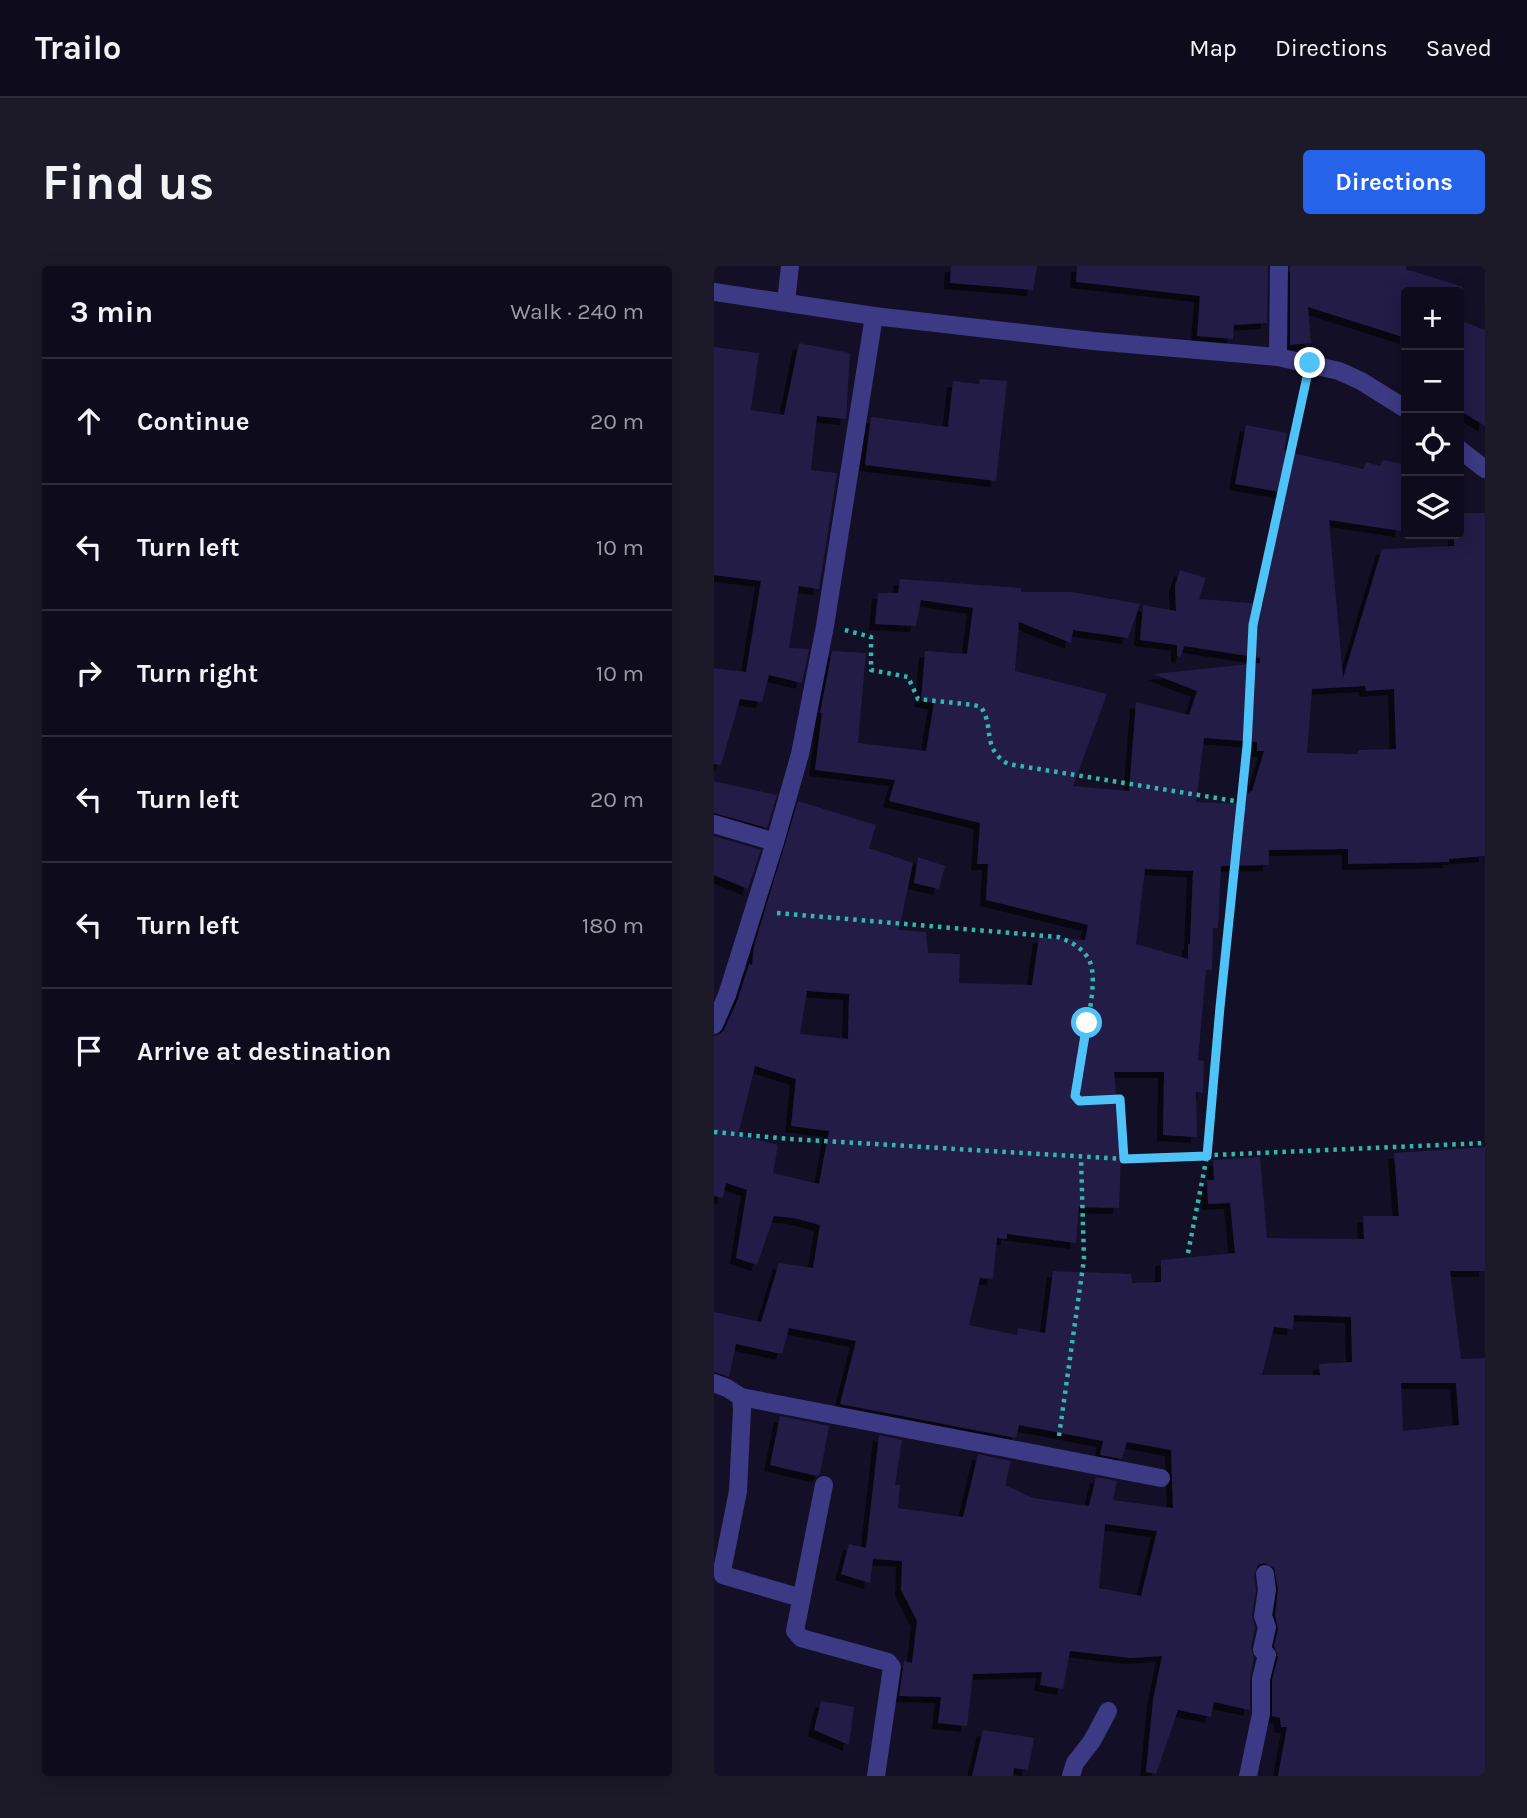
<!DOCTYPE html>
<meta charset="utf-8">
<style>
body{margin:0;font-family:Karla,sans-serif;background:#1c1929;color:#f1f3f6}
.controls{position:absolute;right:21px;top:21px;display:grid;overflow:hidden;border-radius:7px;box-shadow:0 4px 18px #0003}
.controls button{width:63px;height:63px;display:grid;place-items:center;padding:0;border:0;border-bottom:2px solid #2e2b3b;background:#0e0b1c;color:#f1f3f6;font:35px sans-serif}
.stop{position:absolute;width:21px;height:21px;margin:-16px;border:5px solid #4fc3f7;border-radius:50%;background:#fff}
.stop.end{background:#4fc3f7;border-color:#fff;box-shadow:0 2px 7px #0008}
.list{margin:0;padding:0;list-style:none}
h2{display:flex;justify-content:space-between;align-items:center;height:91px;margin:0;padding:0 28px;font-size:30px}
h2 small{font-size:23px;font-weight:400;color:#9b9ba3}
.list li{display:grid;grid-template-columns:46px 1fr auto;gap:21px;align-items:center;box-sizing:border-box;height:126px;padding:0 28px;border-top:2px solid #2e2b3b}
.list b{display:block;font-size:26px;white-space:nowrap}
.list em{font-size:23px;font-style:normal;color:#9b9ba3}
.icon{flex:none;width:38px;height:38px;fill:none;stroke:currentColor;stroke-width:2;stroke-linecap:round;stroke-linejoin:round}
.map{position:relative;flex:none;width:771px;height:1510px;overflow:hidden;border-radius:7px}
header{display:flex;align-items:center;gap:42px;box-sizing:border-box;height:98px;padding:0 35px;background:#0e0b1c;border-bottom:2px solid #2e2b3b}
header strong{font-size:33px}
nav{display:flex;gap:38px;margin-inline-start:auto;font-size:24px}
.intro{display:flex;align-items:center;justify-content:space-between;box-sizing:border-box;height:168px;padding:0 42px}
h1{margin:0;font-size:49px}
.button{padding:18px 32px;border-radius:7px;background:#2563eb;color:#fff;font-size:24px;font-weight:700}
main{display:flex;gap:42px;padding:0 42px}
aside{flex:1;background:#0e0b1c;border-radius:7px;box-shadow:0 4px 18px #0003}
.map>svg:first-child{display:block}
</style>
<header>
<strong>Trailo</strong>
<nav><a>Map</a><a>Directions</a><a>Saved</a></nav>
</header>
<div class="intro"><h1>Find us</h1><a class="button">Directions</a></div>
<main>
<aside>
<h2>3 min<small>Walk · 240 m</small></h2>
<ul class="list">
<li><svg class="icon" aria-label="ahead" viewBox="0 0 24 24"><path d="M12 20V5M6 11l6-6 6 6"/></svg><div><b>Continue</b></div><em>20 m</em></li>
<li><svg class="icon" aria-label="left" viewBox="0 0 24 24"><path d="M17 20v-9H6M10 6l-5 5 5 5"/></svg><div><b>Turn left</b></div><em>10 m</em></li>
<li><svg class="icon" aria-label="right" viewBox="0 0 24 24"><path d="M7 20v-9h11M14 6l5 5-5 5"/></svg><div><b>Turn right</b></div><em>10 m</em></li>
<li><svg class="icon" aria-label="left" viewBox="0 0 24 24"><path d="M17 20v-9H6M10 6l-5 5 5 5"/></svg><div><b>Turn left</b></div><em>20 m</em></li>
<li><svg class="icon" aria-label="left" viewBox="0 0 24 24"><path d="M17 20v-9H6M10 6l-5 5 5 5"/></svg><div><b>Turn left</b></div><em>180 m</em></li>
<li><svg class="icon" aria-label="arrive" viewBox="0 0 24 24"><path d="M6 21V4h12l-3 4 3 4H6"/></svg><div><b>Arrive at destination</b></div></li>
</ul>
</aside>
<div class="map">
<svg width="771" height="1510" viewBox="0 0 771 1510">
<defs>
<filter id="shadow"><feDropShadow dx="-6" dy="6" stdDeviation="0" flood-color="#0009"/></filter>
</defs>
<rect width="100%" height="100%" fill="#130f26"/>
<g fill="#241b47" fill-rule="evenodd" filter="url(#shadow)">
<polygon points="237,0 323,0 319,24 236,17"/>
<polygon points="363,0 554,0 553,57 520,59 519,73 483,70 486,30 362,16"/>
<polygon points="576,0 692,0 692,3 749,21 748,26 692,26 692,72 594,41 597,77 576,79"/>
<polygon points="745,54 771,64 771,160 745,144"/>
<polygon points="85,77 136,87 132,153 103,150 97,204 123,207 105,323 85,320 75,382 95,383 88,417 55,409 48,436 26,433 7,499 0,498 0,402 32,406 47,315 0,309 0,81 45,87 37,144 70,149"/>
<polygon points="266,113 293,115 282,215 151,199 157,151 234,161 239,115 265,118"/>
<path d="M532,159L573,167L570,185L649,203L652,196L666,200L669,194L692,199V222L687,265L615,254L629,412L668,283L740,280V268H745V247H771V590L735,593V596L634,598V583L555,584V599L507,600L504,662H499L498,704H492L484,794L490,795L489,827L482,826L483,871L449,869L450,806H400L407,889L405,942L365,941L362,977L293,968V973L283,972L279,1013L266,1012L255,1059L303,1069L304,1062L331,1067L339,1005L417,1008L418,1017L447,1016V994L521,987L516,937L494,938L493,914H500L499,894L546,891L553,972L650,973L649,950H685L680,887L771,881V1005H736L747,1093L771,1092V1510H564L573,1461H567L566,1452L558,1450V1414L564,1391L560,1380L564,1363L561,1349L564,1323L560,1302L550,1297L544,1299L540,1309L542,1324L538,1349L541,1362L537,1382L540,1392L536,1413V1444L500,1436L497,1451L464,1444L442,1508L432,1506L439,1434L448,1390L417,1392L356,1385L349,1423L326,1419L328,1406L259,1408L253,1460L224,1457L227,1431L185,1430L190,1395L198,1397L203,1355L187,1324L188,1295L159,1293L156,1317L127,1308L135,1278L152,1282L165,1169L188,1174L181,1219H186L184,1242L249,1251L264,1188L297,1195L291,1219L319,1232L375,1240L382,1211L403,1215L399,1234L459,1242L457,1184L413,1176L408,1193L386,1189L389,1175L305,1159L302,1172L126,1138L142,1075L75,1062L68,1088L22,1078L15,1111L0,1106V1046L47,1056L65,997L99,1002L106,959L80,952L60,950L43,999L22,992L33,924L12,917L9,932L0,930V770L6,768L10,764L24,733L35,698L38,699L40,680L84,535L162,559L155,582L199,597L185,664L212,666L214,687L246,688L245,717L318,719L325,671L371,674L374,659L272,634L274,598H263L266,557L175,535L181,514L101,504L108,447H106L118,385L152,387L144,477L212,485L220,437L207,435L211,385L253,388L259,342L207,334L202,360L161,358L164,327H184L186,313L307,322V326H358L426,338L414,372L359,364L357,377L305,356L301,405L393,428L359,520L415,525L422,436L475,449L483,425L439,408L546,397V392L470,380L467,391L463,390V379L426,374L429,339L462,345L461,320L466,304L492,312L485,333L549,338L553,308L572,227L521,218ZM651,420L652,425L680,423L682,483L645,484L643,488L593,487L598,423ZM490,472L543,476V485H550L538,525L532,528V538L482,536ZM431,603L479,605L476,678H474V693L422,678ZM93,725L135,728L134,773L86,768ZM41,800L82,813L77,860L115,865L105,918L59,907L64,879L24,869ZM580,1049L637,1051L638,1096L605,1098L606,1109H548L560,1061L579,1063ZM687,1117H742L745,1159L689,1165ZM391,1258L443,1265L427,1330L385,1322Z"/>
<polygon points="0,515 63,529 53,562 0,547"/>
<polygon points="0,570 47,584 34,623 0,609"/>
<polygon points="204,591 231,600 225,623 200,617"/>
<polygon points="66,1150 115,1160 106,1208 103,1210 56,1199"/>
<polygon points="107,1435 140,1441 135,1479 100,1464"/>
<polygon points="269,1464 320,1472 314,1504 300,1502 299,1510 258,1510"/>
</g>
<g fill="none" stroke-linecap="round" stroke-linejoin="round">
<g stroke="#2fb8b0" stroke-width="4.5" stroke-dasharray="3.5 5" stroke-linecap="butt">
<path d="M131,364L157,371V404L194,411L204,433L260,439L267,441C281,462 267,482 294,498L527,536"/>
<path d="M63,647L344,671C356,675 367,681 374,692C388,714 367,778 364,804C363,813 365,821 361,830L365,835L406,833L410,893"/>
<polyline points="0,866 76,873 410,893 771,877"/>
<polyline points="474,987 493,890 506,741 533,480 539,359 591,119"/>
<polyline points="345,1170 370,993 367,892"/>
</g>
<g stroke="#3d3a85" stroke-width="18">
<polyline points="72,36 76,0"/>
<polyline points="564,91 565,0"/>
<polyline points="0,558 61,576"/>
<polyline points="0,759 13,729 61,576 86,488 111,360 160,50"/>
<polyline points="0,1117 13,1122 27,1131 28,1144 24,1225 8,1305 9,1309 87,1332"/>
<polyline points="27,1131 447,1212"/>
<polyline points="110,1219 81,1365 87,1372 174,1396 178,1401 162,1510"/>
<polyline points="357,1510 361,1497 378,1475 394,1445"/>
<polyline points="534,1510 547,1448 547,1413 553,1389 548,1384 553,1361 549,1350 553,1324 551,1308"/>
</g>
<g stroke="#3d3a85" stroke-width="18">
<polyline points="0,26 160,50 379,75 564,91 625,105 647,115 692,143"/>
<polyline points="745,183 771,203"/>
</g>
</g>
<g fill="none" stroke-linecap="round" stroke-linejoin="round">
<polyline stroke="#4fc3f7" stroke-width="9" points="373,757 361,830 365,835 406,833 410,893 493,890 506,741 533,480 539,359 596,97"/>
</g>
</svg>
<div class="controls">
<button>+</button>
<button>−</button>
<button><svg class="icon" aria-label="locate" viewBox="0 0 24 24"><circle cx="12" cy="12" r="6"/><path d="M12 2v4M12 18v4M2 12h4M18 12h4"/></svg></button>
<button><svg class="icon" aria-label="layers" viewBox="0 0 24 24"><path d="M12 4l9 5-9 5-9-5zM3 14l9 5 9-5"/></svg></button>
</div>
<div class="stop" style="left:373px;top:757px"></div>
<div class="stop end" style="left:596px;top:97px"></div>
</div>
</main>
